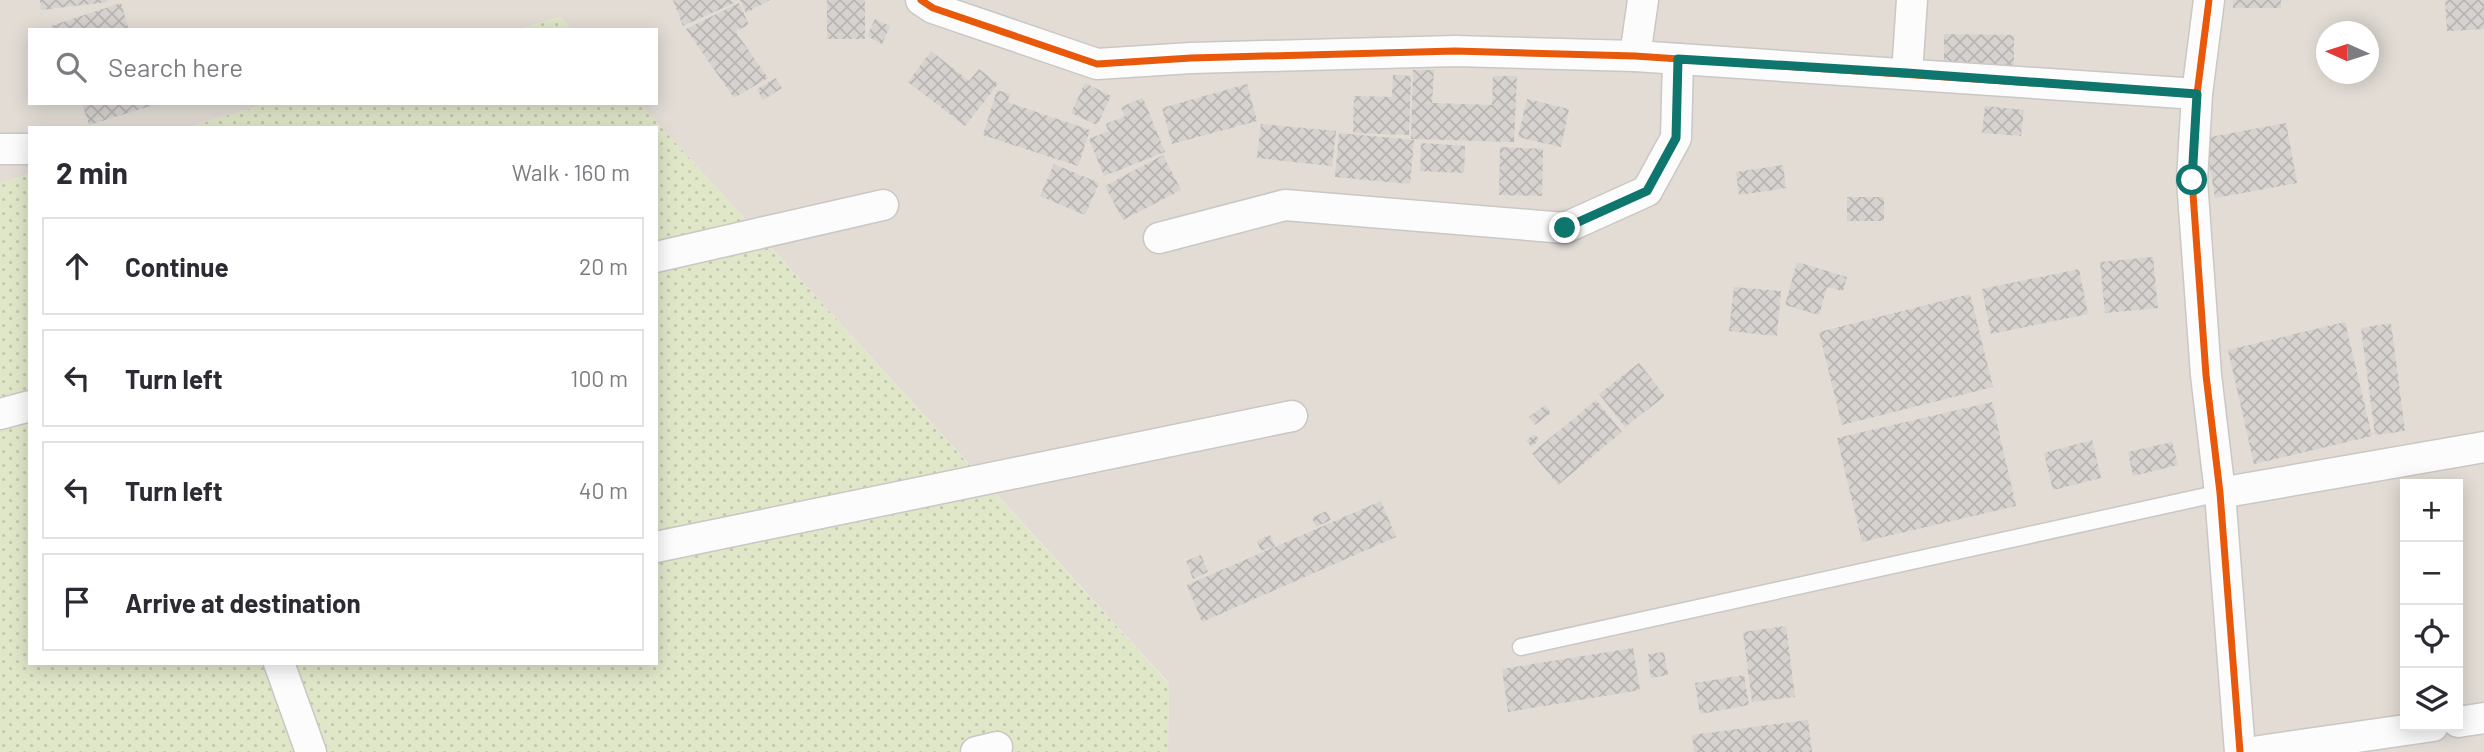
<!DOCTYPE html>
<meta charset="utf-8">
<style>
body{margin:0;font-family:Barlow,sans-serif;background:#f2f2f3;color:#2b2b33}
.controls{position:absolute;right:21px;bottom:21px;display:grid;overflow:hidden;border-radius:0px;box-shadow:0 4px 18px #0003}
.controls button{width:63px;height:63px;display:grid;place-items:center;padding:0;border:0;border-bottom:2px solid #e1e1e2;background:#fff;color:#2b2b33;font:35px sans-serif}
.compass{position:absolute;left:2316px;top:21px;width:63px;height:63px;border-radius:50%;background:#fff;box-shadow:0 4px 18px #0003;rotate:273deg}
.stop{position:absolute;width:21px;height:21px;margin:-16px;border:5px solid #0f766e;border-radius:50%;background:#fff}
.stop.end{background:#0f766e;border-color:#fff;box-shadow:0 2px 7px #0008}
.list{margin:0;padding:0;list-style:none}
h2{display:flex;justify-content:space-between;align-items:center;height:91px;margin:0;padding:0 28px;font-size:30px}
h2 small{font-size:23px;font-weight:400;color:#7c7c81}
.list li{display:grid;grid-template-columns:46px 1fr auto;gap:21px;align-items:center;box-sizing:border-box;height:98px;margin:0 14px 14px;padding:0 14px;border:2px solid #e1e1e2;border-radius:0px}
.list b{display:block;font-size:26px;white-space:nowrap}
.list em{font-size:23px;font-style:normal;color:#7c7c81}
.icon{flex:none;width:38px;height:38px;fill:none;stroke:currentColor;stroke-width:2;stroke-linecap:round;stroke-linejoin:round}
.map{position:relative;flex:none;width:2484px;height:752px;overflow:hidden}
.search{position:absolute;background:#fff;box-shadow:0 4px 18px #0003;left:28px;top:28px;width:630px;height:77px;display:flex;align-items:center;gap:18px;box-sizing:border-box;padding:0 24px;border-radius:0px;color:#7c7c81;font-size:26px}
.panel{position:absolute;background:#fff;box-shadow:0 4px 18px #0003;left:28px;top:126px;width:630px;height:539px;border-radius:0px}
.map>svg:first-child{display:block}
</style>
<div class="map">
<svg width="2484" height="752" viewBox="0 0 2484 752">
<defs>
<pattern id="grass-dots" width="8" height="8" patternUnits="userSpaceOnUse" patternTransform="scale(1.75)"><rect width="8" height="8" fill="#e0e7c9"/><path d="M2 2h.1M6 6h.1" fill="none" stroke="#c1c7ad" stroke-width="1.8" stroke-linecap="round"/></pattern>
<pattern id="building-cross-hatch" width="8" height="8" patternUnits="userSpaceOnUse" patternTransform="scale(1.75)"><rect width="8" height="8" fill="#d6d2cf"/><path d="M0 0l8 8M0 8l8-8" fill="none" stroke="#b9b5b2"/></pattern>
</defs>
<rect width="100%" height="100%" fill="#eeebe8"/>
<path fill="#e2dcd5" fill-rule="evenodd" d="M0,0H2484V752H1168L1169,683L639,103H656V30H572L560,17L516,30H30V103H269L186,128H30V174L0,183ZM2326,32H2368V74H2326ZM2405,484H2458V726H2405Z"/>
<g fill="url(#grass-dots)">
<polygon points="560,17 572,30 516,30"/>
<polygon points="269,103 639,103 1169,684 1168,752 0,752 0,183 30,174 30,663 656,663 656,128 186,128"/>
</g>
<g fill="url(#building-cross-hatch)">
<polygon points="40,0 107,0 107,2 41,10"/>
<polygon points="673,0 732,0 734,3 683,26"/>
<polygon points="740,0 770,0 746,13"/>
<rect x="827" y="0" width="38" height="39"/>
<rect x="2233" y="0" width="48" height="8"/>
<polygon points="2445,0 2484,0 2484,29 2447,31"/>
<polygon points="121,3 129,30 52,30 51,26"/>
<polygon points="739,3 749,25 735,31 768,78 734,98 686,29"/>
<polygon points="875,19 890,26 882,44 867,36"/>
<polygon points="1944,34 2014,35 2014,72 1971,72 1971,62 1944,62"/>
<polygon points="931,51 969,81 979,69 998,84 965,126 908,82"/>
<polygon points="1413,70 1434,70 1432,103 1492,105 1493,76 1517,76 1514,142 1411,139"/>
<polygon points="1393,75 1411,76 1409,135 1353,133 1354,96 1392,97"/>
<polygon points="776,78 782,88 763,100 757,89"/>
<polygon points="1085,83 1111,96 1097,125 1071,113"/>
<polygon points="1247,84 1257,121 1172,144 1162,108"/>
<polygon points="997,90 1010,94 1007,102 1090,130 1078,166 983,135"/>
<polygon points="1143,98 1165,152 1104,176 1089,139 1108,131 1106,124 1125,116 1121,107"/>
<polygon points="1527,99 1569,109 1561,147 1518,137"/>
<polygon points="82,103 157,103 157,104 89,125"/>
<polygon points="1985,106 2024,110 2021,136 1982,133"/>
<polygon points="2286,123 2297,183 2215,198 2205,138"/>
<polygon points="1261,124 1336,131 1332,166 1257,158"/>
<polygon points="1339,133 1414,140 1410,184 1335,177"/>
<polygon points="1421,143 1465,146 1464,173 1420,171"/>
<polygon points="1500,147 1543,149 1542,196 1499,195"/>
<polygon points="1163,155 1181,190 1123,220 1105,186"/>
<polygon points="1054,164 1099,183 1085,215 1040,196"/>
<polygon points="1783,165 1786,188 1739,195 1736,172"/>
<rect x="1847" y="197" width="37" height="24"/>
<polygon points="2153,257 2158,308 2105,313 2100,262"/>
<polygon points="1797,262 1847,277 1843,291 1827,287 1819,315 1785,305"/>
<polygon points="2079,269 2088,314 1991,334 1982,289"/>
<polygon points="1734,287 1781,291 1777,336 1729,331"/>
<polygon points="1970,294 1993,387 1842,425 1819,332"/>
<polygon points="2345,322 2372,436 2254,464 2228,350"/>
<polygon points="2391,323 2405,431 2375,435 2361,328"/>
<polygon points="1639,363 1665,396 1625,427 1599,394"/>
<polygon points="1596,400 1622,432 1558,485 1532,453"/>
<polygon points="1992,402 2016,506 1862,542 1837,438"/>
<polygon points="1545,405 1551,413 1535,425 1529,417"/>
<polygon points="1534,434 1539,439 1532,447 1526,441"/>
<polygon points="2092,440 2101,478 2053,490 2044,453"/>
<polygon points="2172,442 2178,465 2133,476 2128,452"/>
<polygon points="1381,501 1396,537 1202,622 1187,585"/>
<polygon points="1326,511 1331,520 1316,527 1312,518"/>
<polygon points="1270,535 1275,546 1261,551 1257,541"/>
<polygon points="1201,555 1208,572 1193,579 1186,561"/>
<polygon points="1786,626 1795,697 1752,702 1743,632"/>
<polygon points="1633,648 1640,690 1508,712 1502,669"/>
<polygon points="1664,652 1668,675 1651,678 1648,654"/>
<polygon points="1744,675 1749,705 1700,714 1695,683"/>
<polygon points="1808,720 1812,752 1694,752 1692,735"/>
</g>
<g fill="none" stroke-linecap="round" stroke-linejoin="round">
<g stroke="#cac7c4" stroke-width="19">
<polyline id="service" points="1521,647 2220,493"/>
</g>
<g stroke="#cac7c4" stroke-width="33">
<g id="minor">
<polyline points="921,0 933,8 1097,64 1191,58 1455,51 1635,56 2197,94"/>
<polyline points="2209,0 2197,94 2192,180 2206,375 2220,493 2240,752"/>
<polyline points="1635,56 1643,0"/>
<polyline points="1907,73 1912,0"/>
<polyline points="0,149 30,149"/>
<polyline points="1159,238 1285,205 1565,228 1647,191 1676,138 1678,59"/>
<polyline points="656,257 883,205"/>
<polyline points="0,414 30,406"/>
<polyline points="2220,493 2484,447"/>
<polyline points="656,547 1292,416"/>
<polyline points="279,663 311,752"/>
<polyline points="2458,722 2484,718"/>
<polyline points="976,752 997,747"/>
<polyline points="2253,752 2433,726"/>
</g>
</g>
<use href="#service" stroke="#fcfcfc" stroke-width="16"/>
<use href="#minor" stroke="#fcfcfc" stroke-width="30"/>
<g stroke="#fff" stroke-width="11">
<g id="cycleway">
<polyline points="921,0 933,8 1097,64 1191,58 1455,51 1635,56 2197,94"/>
<polyline points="2209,0 2197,94 2192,180 2206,375 2220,493 2240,752"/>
</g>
</g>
<use href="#cycleway" stroke="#e8590c" stroke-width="7"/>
</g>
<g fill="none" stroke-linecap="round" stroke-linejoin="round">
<polyline stroke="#0f766e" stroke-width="9" points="1565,228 1647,191 1676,138 1678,59 1907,73 2197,94 2192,180"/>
</g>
</svg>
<div class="controls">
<button>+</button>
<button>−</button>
<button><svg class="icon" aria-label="locate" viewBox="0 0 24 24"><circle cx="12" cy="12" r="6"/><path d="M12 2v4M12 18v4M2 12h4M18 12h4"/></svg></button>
<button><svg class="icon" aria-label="layers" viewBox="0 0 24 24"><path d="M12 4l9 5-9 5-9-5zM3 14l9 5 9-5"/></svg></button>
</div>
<svg class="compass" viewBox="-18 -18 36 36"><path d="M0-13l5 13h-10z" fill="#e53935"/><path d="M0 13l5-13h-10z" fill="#7c7c81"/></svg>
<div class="stop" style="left:2192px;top:180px"></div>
<div class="stop end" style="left:1565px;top:228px"></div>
<div class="search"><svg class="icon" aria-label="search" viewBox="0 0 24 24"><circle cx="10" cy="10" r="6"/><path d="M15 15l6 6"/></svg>Search here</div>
<section class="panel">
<h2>2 min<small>Walk · 160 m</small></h2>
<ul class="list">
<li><svg class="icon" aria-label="ahead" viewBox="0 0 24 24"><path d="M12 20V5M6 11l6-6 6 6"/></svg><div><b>Continue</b></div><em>20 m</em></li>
<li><svg class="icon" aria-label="left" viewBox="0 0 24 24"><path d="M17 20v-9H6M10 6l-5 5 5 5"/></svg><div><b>Turn left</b></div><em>100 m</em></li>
<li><svg class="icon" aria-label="left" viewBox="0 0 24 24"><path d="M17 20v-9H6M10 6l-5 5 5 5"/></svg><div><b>Turn left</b></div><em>40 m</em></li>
<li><svg class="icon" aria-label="arrive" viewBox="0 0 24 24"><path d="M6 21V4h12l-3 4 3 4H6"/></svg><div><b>Arrive at destination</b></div></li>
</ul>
</section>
</div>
